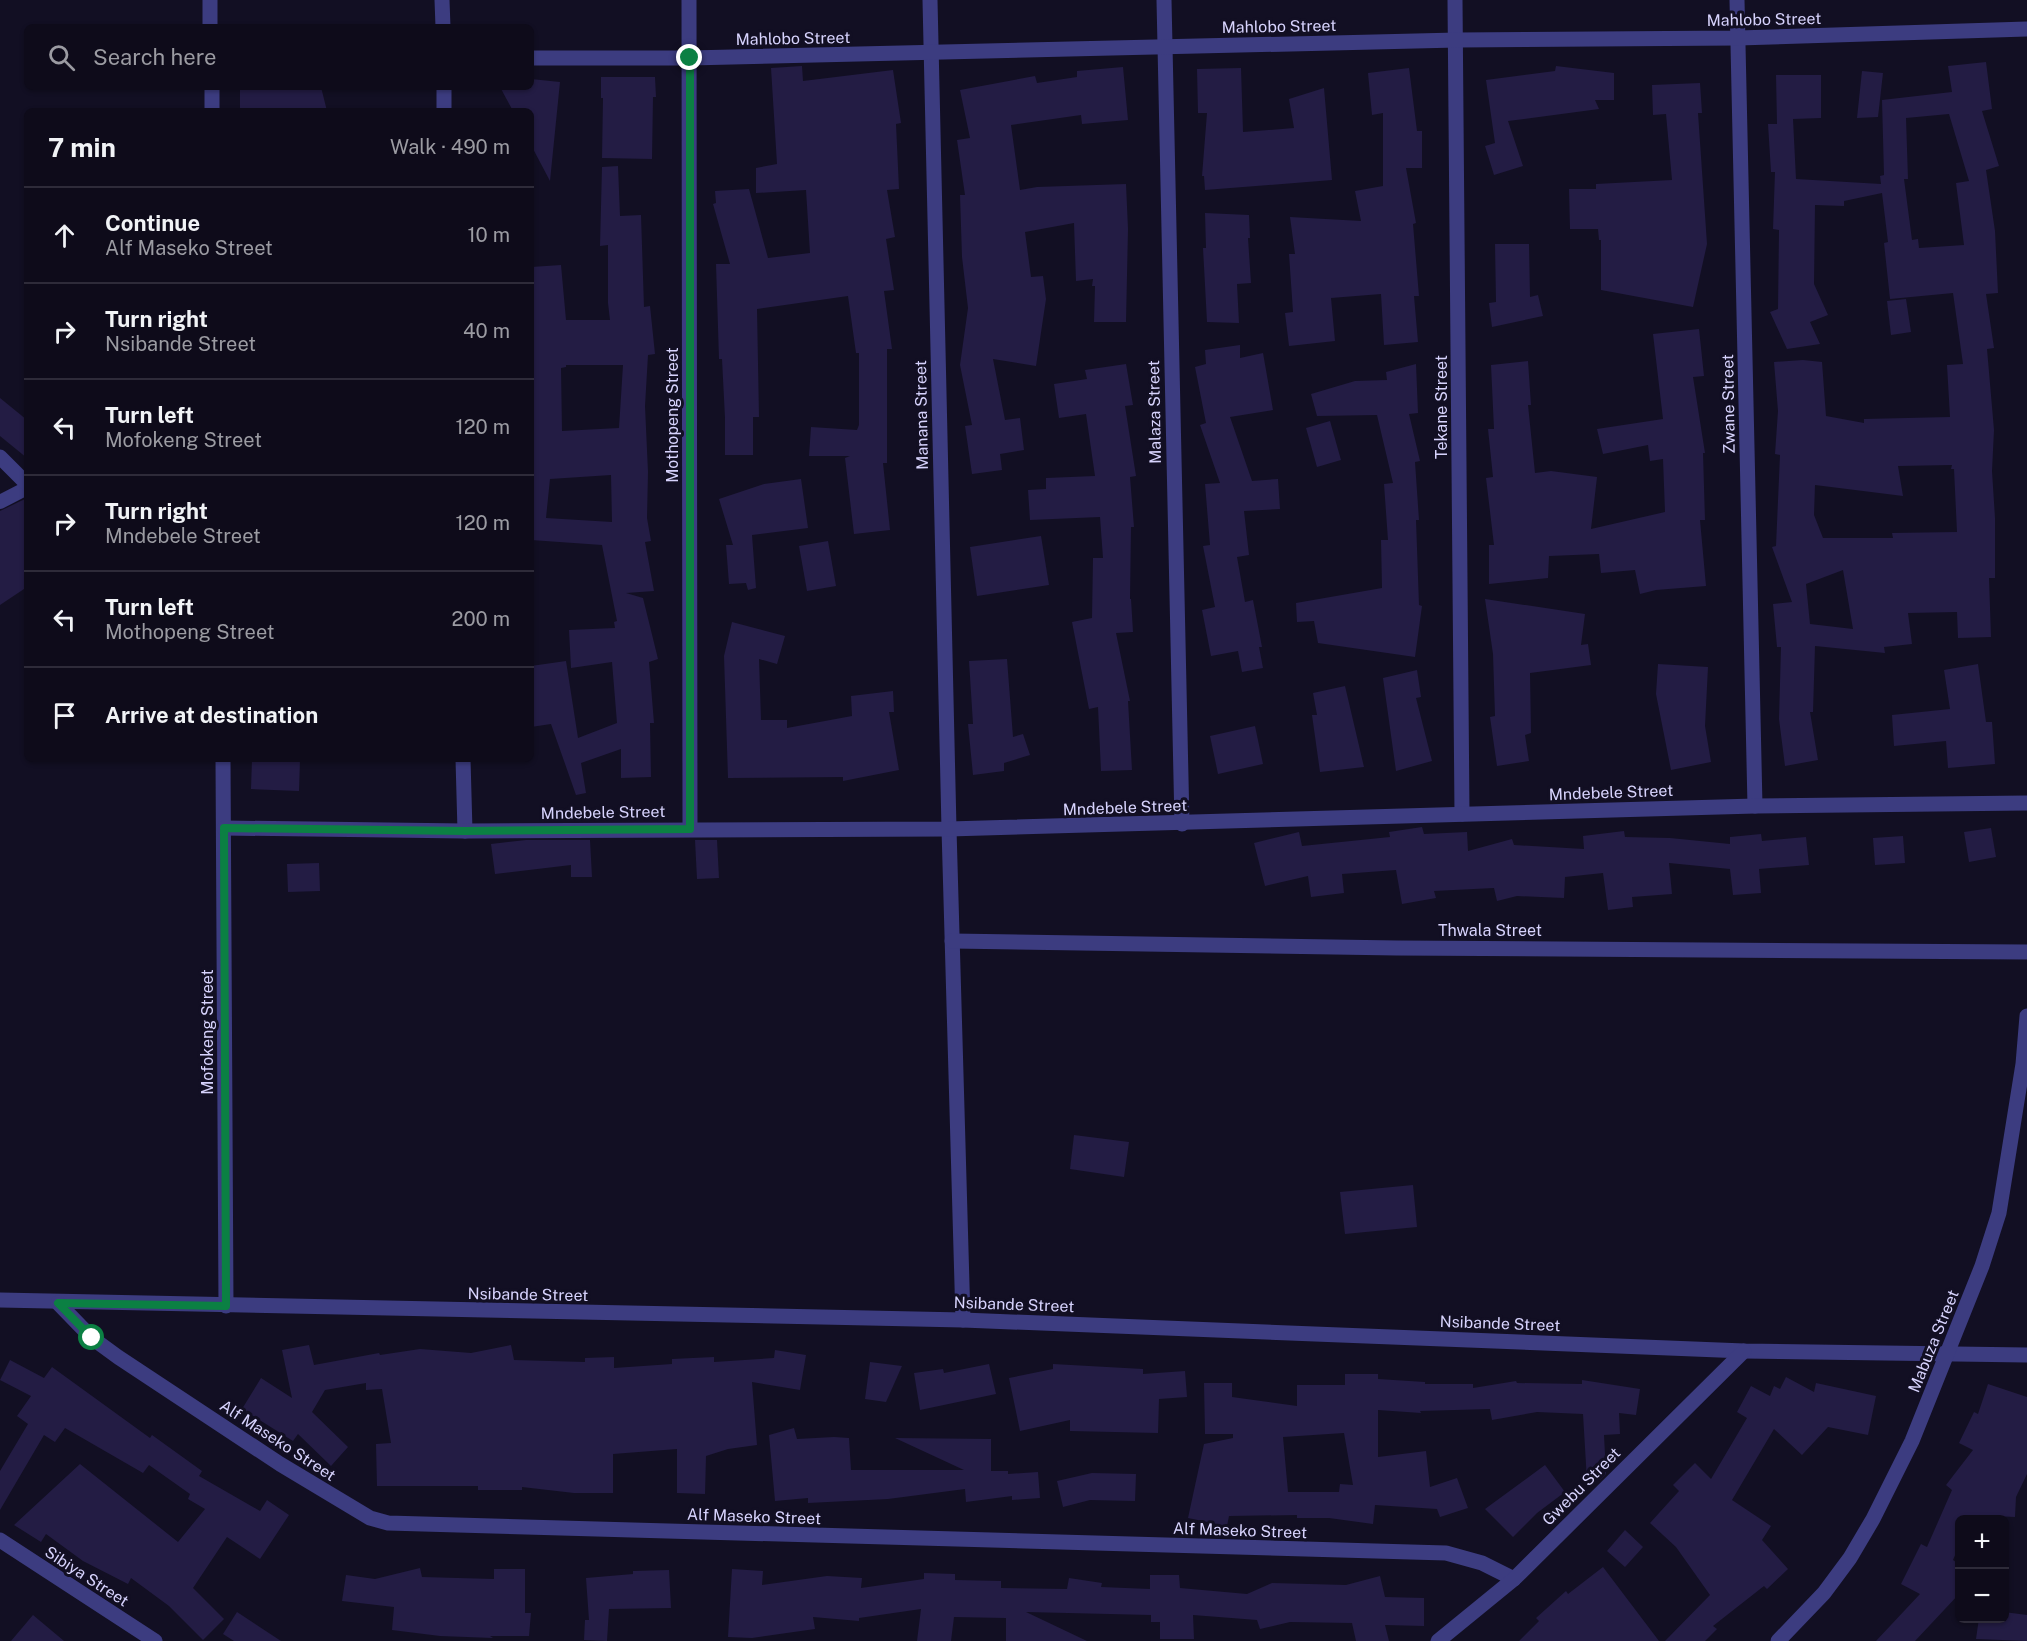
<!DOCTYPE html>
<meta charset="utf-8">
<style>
body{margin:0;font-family:"Public Sans",sans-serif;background:#1c1927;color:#f1f3f6}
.controls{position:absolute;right:18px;bottom:18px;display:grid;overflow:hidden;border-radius:9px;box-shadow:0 2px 4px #0004}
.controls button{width:54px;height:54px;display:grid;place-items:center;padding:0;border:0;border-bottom:2px solid #2e2b39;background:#0e0b1a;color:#f1f3f6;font:30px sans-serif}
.stop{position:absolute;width:18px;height:18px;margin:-14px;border:4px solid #0b8043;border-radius:50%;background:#fff}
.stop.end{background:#0b8043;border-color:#fff;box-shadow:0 2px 6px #0008}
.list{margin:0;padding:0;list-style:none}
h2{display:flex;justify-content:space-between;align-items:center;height:78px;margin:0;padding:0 24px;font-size:26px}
h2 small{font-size:20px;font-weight:400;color:#9b9ba2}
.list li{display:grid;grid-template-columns:39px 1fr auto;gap:18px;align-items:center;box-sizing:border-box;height:96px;padding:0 24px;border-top:2px solid #2e2b39}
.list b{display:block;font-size:22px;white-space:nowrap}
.list p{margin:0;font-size:20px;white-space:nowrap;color:#9b9ba2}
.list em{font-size:20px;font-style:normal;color:#9b9ba2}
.icon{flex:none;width:33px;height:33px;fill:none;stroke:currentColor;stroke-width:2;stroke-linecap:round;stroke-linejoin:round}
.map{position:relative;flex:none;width:2027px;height:1641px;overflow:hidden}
.search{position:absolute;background:#0e0b1a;box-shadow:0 2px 4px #0004;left:24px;top:24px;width:510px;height:66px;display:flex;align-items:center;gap:15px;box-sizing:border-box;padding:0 21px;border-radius:9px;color:#9b9ba2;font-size:22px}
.panel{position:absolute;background:#0e0b1a;box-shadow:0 2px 4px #0004;left:24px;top:108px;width:510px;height:654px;border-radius:9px}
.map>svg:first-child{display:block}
</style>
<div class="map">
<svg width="2027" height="1641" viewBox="0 0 2027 1641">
<rect width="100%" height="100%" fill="#120f23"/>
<g fill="#231c44" fill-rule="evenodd">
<path d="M1986,62L1992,109L1982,111L1999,166L1986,170L1995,231L1998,293L1986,294L1994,348L1987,349L1994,430L1992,471L1995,518V578H1989L1991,637L1958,638L1957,612L1908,613L1912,644L1884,647L1885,653L1815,646L1813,712H1810L1818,760L1785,766L1779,719L1781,647H1777L1773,604L1792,602L1772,547L1776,546L1780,455L1775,454L1778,411L1774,362L1803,360L1822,362L1826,416L1864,423V419L1950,417L1947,365L1963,364L1953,293L1890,299L1884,243L1888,242L1882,193L1844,201V206L1815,205L1814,284L1828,315L1810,322L1820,344L1787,349L1770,312L1778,309L1779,230L1773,229L1775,172H1771L1768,124H1777L1776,75H1821V118L1793,119L1796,179L1881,184L1880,176L1884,175L1882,100L1952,92L1948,66ZM1949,114L1969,181L1956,183L1964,245L1919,248L1918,239L1912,240L1904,179H1908L1906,118ZM1952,465L1951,469H1954L1957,532L1892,533L1893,538H1823L1814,515L1815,485L1903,496L1898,466ZM1843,570L1853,629L1810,624L1806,584Z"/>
<polygon points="802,66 803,81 893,70 901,123 896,124 899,189 887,190 895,237 886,239 894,290 884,291 892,349 887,349 887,463 883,463 890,530 854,534 845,458 850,456 809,456 811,427 857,430 859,425 859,353 856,353 848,296 757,309 759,417 753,417 753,455 725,455 725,418 722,359 719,359 716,264 730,264 713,204 716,203 715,191 749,189 768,258 810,253 806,190 756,193 756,168 777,164 771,68"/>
<polygon points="1556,66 1614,73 1614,100 1595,100 1599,109 1508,121 1523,166 1494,175 1485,146 1495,143 1486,80 1555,71"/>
<polygon points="1123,67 1128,120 1082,124 1081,115 1011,125 1020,190 1037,187 1126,184 1128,229 1126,322 1094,322 1095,286 1092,286 1093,279 1076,281 1074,223 1025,232 1031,277 1043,276 1046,299 1036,366 993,359 1005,420 1020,418 1024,450 1000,454 1002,470 972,474 965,426 972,425 960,365 968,308 962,257 960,195 965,195 957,140 970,138 960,90 1035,76 1037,83 1077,77 1077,71"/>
<polygon points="1241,68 1243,132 1294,128 1289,99 1324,88 1332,180 1205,190 1204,176 1202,176 1207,113 1198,113 1197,69"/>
<polygon points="1409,68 1417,131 1422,131 1422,168 1406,168 1416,223 1413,224 1419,296 1414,296 1418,342 1384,345 1381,294 1331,298 1335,341 1289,346 1285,313 1293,312 1289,254 1295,254 1290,217 1361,221 1355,191 1383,186 1383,113 1372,115 1368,73"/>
<polygon points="1862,71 1883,73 1878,117 1857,118"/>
<polygon points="601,77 655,77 656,97 653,97 652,159 602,158 603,98 601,98"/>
<polygon points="531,79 560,82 550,181 531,145 531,111 513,111 500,87 531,87"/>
<polygon points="1700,83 1702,113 1698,113 1707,244 1693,307 1601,290 1601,240 1599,240 1598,229 1570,229 1569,189 1596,189 1596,184 1672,180 1666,114 1653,115 1652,85"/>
<polygon points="290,87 321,87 327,111 240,111 240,88"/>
<path d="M618,166L620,216L641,215L644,307L650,306L655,354L648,355L645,406L648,472L647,518L651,541L645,542L654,591L626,593L643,598L658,659L649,662L654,723H650L651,777L621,778V749L581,763L586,793L576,795L551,724L531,727V666L566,661L578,738L617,723L612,662L571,668L569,630L615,628L614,622L617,621L602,545L531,540V267L561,265L566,320H610L608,303V245L600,246L602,167ZM566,365H623L619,428L562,431L561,368L566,367ZM611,475L612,522L546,518L550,479Z"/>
<polygon points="1205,213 1249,215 1250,238 1248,238 1251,283 1237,284 1239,323 1207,322 1203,248 1206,248"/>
<polygon points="1495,244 1529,244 1530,297 1538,295 1543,316 1492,327 1489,303 1496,302"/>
<polygon points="1906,299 1911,332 1891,335 1887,301"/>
<polygon points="1699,329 1704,376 1693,377 1705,453 1703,453 1705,520 1700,520 1706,586 1656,590 1640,594 1635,570 1601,573 1599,554 1549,556 1548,578 1489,584 1489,545 1494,545 1486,478 1493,477 1488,429 1494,429 1491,365 1528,361 1531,405 1528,405 1535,473 1551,471 1597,477 1591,529 1665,512 1663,459 1650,461 1648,445 1603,454 1597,429 1663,419 1653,334"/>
<polygon points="1240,345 1240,358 1263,353 1273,410 1230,417 1252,481 1278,479 1280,509 1244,511 1249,555 1237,557 1245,602 1253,600 1262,647 1259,647 1263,668 1242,672 1238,651 1211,656 1202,610 1215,607 1203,546 1210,545 1205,484 1220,483 1200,425 1206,423 1195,367 1206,364 1205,350"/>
<polygon points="1126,364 1133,405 1125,406 1136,476 1130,477 1134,527 1131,527 1130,599 1131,599 1133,632 1116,633 1130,701 1128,701 1132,770 1101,771 1098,707 1089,709 1072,622 1092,618 1093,558 1103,558 1100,517 1030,520 1028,490 1046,489 1046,478 1095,476 1086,414 1059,418 1054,384 1087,379 1085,370"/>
<polygon points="1416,364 1418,413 1409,414 1420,461 1415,462 1419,520 1416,520 1419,605 1422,606 1415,657 1318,643 1314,621 1297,622 1296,603 1382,588 1381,540 1388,540 1384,484 1393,483 1377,415 1317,416 1311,394 1355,381 1387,380 1386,372"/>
<polygon points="0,398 27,420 27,458 0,436"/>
<polygon points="1330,421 1341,460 1317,467 1306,428"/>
<polygon points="801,479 808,528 752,535 756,588 748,590 746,583 729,584 726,545 733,545 719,499 764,484"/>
<polygon points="27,498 27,587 0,605 0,511"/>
<polygon points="1041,536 1049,585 977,596 970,547"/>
<polygon points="828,541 836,586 807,591 799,546"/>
<polygon points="1485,599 1585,614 1581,645 1588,644 1591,665 1530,673 1531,733 1525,735 1529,761 1497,766 1490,717 1495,716 1493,654"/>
<polygon points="732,622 785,636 777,664 759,659 761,720 787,720 787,728 852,716 851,696 893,691 894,712 889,712 899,770 843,781 843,777 728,778 724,656"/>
<polygon points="1007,659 1013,737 1023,734 1030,755 1004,763 1004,771 973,775 968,724 973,724 969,661"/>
<polygon points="1658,664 1708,667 1705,726 1711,762 1671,770 1656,694"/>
<polygon points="1978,664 1986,722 1992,722 1995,764 1948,768 1946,741 1894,746 1892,715 1950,709 1944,670"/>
<polygon points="1417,670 1421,697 1416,698 1432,761 1396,771 1383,678"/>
<polygon points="1345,686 1364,767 1320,772 1312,715 1317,715 1313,693"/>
<polygon points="1255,726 1263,764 1218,774 1210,736"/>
<polygon points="252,759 300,759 299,791 251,789"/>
<polygon points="1422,827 1424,834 1467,832 1468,851 1512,839 1514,845 1584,849 1583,836 1624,831 1625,837 1670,838 1730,844 1730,837 1761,834 1762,841 1806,837 1809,865 1759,869 1761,893 1733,895 1730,869 1669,863 1672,894 1632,897 1633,907 1608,910 1603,873 1565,877 1564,898 1517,896 1497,901 1494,888 1434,891 1436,898 1402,904 1396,870 1342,874 1344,893 1311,897 1308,876 1265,886 1254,843 1299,832 1302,846 1390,837 1389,832"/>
<polygon points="1991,828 1996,857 1969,862 1964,832"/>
<polygon points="1903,836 1905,863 1875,865 1873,838"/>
<polygon points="526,840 590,840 592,877 571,877 571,865 495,874 491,844"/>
<polygon points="695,840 717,840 719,878 697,879"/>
<polygon points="319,863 320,891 288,892 287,864"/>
<polygon points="1074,1135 1129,1142 1124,1177 1070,1169"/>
<polygon points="1413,1185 1417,1227 1345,1234 1340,1192"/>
<polygon points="309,1345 314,1365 379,1353 380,1355 420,1349 471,1353 511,1345 514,1360 585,1362 585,1358 614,1357 614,1368 672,1364 672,1359 714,1357 714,1362 774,1358 775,1350 806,1355 800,1390 752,1382 757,1445 728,1449 706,1456 705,1494 677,1493 677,1449 613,1454 613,1493 574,1493 522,1487 522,1490 478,1490 478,1486 377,1486 376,1444 391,1443 382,1389 366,1390 366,1383 325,1390 312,1412 348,1447 331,1466 298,1434 293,1441 242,1409 261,1378 292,1398 282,1350"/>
<polygon points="10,1360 44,1378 52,1367 150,1438 152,1435 202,1471 199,1476 260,1511 267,1500 289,1515 260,1559 227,1537 193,1588 224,1619 203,1640 169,1606 131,1578 128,1584 83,1561 46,1534 41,1542 14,1525 80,1464 178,1542 205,1509 188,1499 190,1494 149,1465 143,1473 65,1428 55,1442 44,1435 0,1510 0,1471 28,1424 17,1416 31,1396 0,1380"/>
<polygon points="870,1362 902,1366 886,1402 865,1399"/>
<polygon points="989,1364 996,1394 920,1410 914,1373 943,1369 944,1373"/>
<polygon points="1053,1364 1143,1369 1143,1374 1185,1371 1187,1397 1159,1399 1158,1433 1070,1431 1070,1420 1020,1431 1009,1378 1053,1369"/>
<path d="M1345,1374H1378V1379L1425,1382V1384H1473V1388L1516,1381L1517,1383L1582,1384V1380L1640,1389L1636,1415L1619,1413L1620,1434L1604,1435L1606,1474L1600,1480L1587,1481L1583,1414L1537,1412L1492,1420L1490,1409L1420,1411L1421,1413L1378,1410V1457L1426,1451L1430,1487L1457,1478L1468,1508L1440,1517L1437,1509L1375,1505L1373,1524L1329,1518H1297V1515L1229,1516L1227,1526L1188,1518L1204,1444L1233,1438V1434H1205L1204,1383H1232V1397L1297,1406V1385H1345ZM1344,1433L1353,1485L1340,1484L1339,1492H1288L1283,1437Z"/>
<polygon points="1786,1377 1814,1392 1816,1383 1876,1396 1868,1435 1828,1427 1802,1455 1774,1429 1732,1500 1771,1526 1762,1540 1788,1569 1767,1589 1764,1586 1713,1626 1717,1629 1705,1641 1665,1641 1710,1595 1676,1547 1650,1523 1679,1491 1673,1485 1695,1463 1711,1479 1747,1418 1737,1412 1751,1386 1770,1396 1774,1386 1780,1389"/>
<polygon points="1988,1384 2027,1397 2027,1474 2016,1497 2015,1517 1974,1515 1971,1520 1959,1520 1959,1546 1953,1560 1959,1564 1959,1594 1915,1641 1876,1641 1920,1594 1901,1584 1921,1544 1927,1547 1952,1490 1946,1485 1973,1450 1959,1443 1974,1412 1978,1414"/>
<polygon points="794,1428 797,1439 834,1437 849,1438 851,1470 964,1470 895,1438 991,1439 991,1471 1008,1471 1008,1474 1038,1472 1040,1498 1012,1500 1012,1496 966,1502 965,1489 888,1499 808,1503 808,1498 775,1501 769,1435"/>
<polygon points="1545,1465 1565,1492 1537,1513 1513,1537 1485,1509"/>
<polygon points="1092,1473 1136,1474 1135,1501 1090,1500 1063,1507 1057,1481"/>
<polygon points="1625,1530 1643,1547 1625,1567 1607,1551"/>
<polygon points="1603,1567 1659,1641 1519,1641 1539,1621 1536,1618 1566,1591 1568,1594"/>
<polygon points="420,1568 422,1577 494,1579 494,1569 525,1569 525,1613 531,1613 529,1636 490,1636 493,1638 440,1636 392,1630 394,1607 342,1601 346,1575 375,1579"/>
<polygon points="732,1569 763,1571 762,1585 827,1576 862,1578 861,1588 924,1579 924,1573 955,1574 955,1580 1001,1581 1001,1588 1067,1589 1069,1578 1102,1583 1101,1587 1150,1589 1150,1575 1179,1575 1180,1588 1247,1594 1272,1583 1346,1585 1380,1576 1385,1597 1424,1598 1424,1626 1385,1625 1389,1641 1356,1641 1352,1623 1290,1622 1260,1629 1257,1620 1193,1615 1194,1639 1160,1639 1160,1622 1151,1622 1151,1615 1026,1612 1087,1641 1006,1641 1006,1618 954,1617 951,1641 917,1641 921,1609 859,1618 859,1621 813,1617 815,1629 752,1638 728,1637"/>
<polygon points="669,1570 671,1608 609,1609 607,1641 584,1640 585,1620 589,1620 586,1578 633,1574 633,1571"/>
<polygon points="237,1612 281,1641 234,1641 223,1634"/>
<polygon points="2004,1612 2027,1615 2027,1641 1976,1639 1979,1618 2004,1618"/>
<polygon points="33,1615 64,1641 11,1641"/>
</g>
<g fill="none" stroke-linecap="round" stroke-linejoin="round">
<polyline stroke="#3c3c80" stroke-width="14" points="0,502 27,488"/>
<g stroke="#3c3c80" stroke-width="15">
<polyline points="210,0 210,27"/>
<polyline points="442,0 443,27"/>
<polyline points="689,0 690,829"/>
<polyline points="930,0 949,829 963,1320"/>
<polyline points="1164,0 1182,824"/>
<polyline points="1455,0 1462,814"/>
<polyline points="1737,0 1755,806"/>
<polyline points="531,58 690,58 1457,40 1738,38 2027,29"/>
<polyline points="212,87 212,111"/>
<polyline points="444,87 444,111"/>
<polyline points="0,457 27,484"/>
<polyline points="223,759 226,1306"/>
<polyline points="463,759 465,831"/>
<polyline points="224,828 465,831 949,829 1755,806 2027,803"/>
<polyline points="952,941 1397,948 2027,952"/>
<polyline points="0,1300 963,1320 1744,1351 2027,1355"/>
<polyline points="58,1303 92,1338 118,1357 280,1464 370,1518 388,1523 1446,1553 1482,1563 1514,1579"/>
<polyline points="0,1540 155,1641"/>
<polyline points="1438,1641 1514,1579 1744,1351"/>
<polyline points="1778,1641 1824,1593 1850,1558 1873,1519 1912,1441 1982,1266 1999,1213 2023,1064 2027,1016"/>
</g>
</g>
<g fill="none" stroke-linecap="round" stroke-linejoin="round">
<polyline stroke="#0b8043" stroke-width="8" points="92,1338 58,1303 226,1306 224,828 465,831 690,829 690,58"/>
</g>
<g text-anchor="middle" stroke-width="6" stroke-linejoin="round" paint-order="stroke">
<g font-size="16" fill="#d7d3fd" stroke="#120f23">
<text transform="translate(1764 19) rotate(-1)" y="6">Mahlobo Street</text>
<text transform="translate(1279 26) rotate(-1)" y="6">Mahlobo Street</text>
<text transform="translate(793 38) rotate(-1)" y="6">Mahlobo Street</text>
<text transform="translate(1728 404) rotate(-91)" y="6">Zwane Street</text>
<text transform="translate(1441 407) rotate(-90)" y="6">Tekane Street</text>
<text transform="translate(1154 412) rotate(-91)" y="6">Malaza Street</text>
<text transform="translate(672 415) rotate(-90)" y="6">Mothopeng Street</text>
<text transform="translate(921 415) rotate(-91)" y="6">Manana Street</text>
<text transform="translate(1611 792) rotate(-2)" y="6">Mndebele Street</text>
<text transform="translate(1125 807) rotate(-2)" y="6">Mndebele Street</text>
<text transform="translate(603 812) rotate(-1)" y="6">Mndebele Street</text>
<text x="1490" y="936">Thwala Street</text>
<text transform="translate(207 1032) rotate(-90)" y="6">Mofokeng Street</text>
<text transform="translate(528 1294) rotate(1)" y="6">Nsibande Street</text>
<text transform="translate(1014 1304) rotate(2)" y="6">Nsibande Street</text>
<text transform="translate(1500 1323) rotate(2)" y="6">Nsibande Street</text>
<text transform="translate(1933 1341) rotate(-68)" y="6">Mabuza Street</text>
<text transform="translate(278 1440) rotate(33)" y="6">Alf Maseko Street</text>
<text transform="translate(1581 1486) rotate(-45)" y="6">Gwebu Street</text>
<text transform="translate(754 1516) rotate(2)" y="6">Alf Maseko Street</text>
<text transform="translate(1240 1530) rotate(2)" y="6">Alf Maseko Street</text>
<text transform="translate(87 1576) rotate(33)" y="6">Sibiya Street</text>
</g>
</g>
</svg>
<div class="controls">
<button>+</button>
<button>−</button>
</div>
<div class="stop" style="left:92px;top:1338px"></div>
<div class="stop end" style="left:690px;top:58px"></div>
<div class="search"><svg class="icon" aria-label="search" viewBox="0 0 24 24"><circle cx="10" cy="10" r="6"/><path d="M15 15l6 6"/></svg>Search here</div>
<section class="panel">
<h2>7 min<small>Walk · 490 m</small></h2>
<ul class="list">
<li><svg class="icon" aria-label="ahead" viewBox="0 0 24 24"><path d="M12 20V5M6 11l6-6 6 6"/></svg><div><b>Continue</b><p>Alf Maseko Street</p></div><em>10 m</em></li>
<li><svg class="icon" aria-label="right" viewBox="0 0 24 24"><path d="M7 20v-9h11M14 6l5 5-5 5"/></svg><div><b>Turn right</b><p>Nsibande Street</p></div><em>40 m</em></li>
<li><svg class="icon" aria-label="left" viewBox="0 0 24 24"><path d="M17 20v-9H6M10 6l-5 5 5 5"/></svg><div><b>Turn left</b><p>Mofokeng Street</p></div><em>120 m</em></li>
<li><svg class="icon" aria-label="right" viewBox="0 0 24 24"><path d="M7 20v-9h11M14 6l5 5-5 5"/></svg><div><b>Turn right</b><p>Mndebele Street</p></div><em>120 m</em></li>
<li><svg class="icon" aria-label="left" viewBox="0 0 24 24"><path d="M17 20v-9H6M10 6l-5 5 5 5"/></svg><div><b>Turn left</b><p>Mothopeng Street</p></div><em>200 m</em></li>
<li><svg class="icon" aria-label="arrive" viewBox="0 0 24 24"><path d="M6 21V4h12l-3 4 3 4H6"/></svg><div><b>Arrive at destination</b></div></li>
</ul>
</section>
</div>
